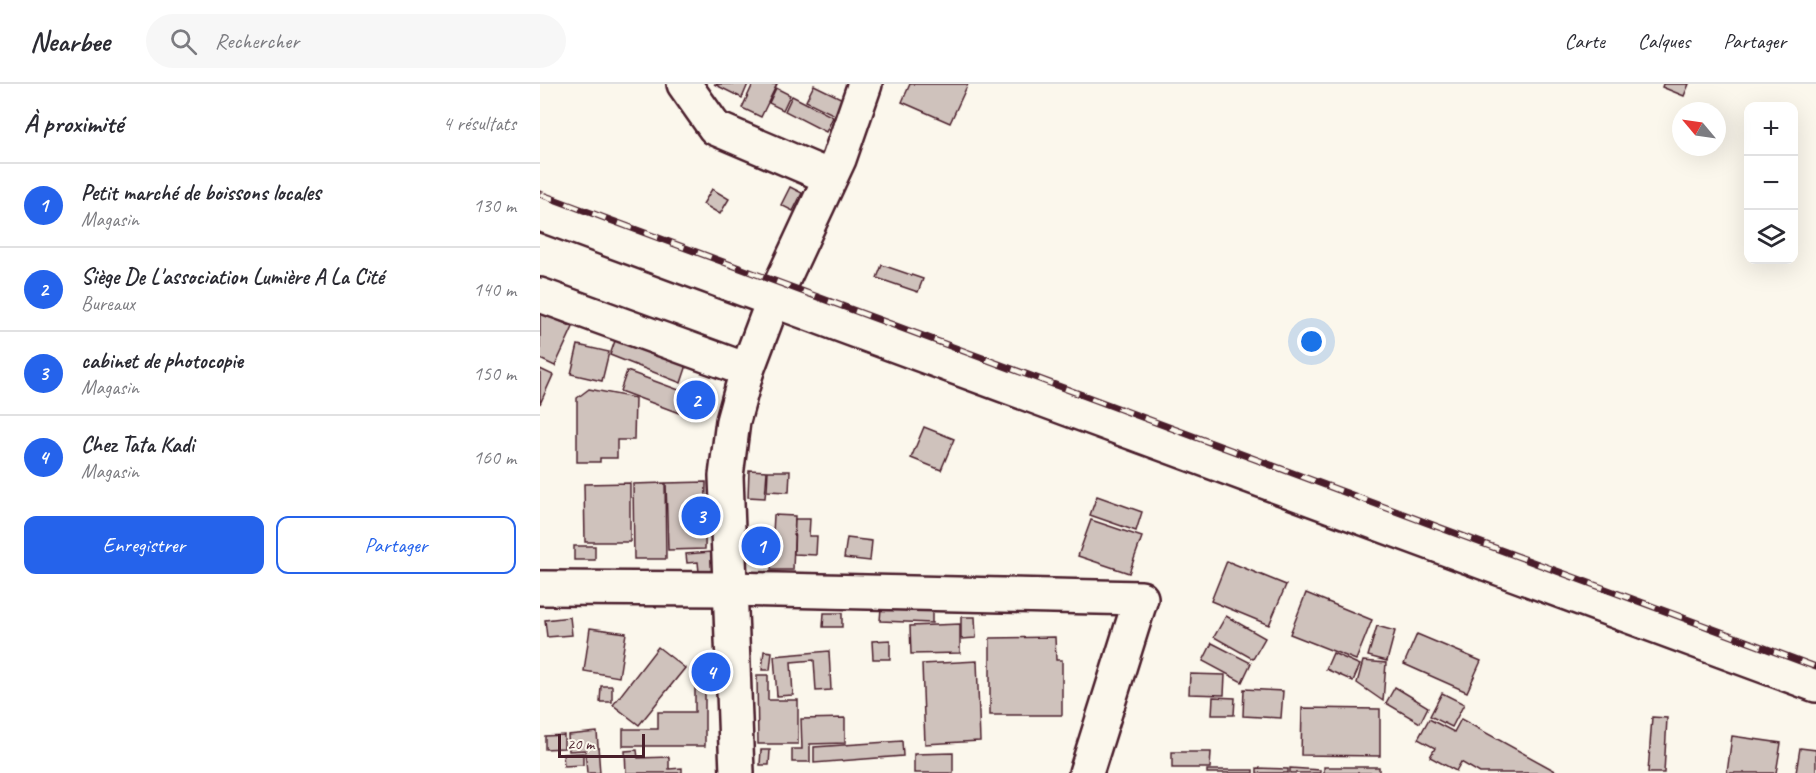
<!DOCTYPE html>
<html lang="fr">
<meta charset="utf-8">
<style>
body{margin:0;font-family:Caveat,sans-serif;background:#f7f7f7;color:#2b2b33}
.controls{position:absolute;right:18px;top:18px;display:grid;overflow:hidden;border-radius:12px;box-shadow:0 6px 24px #0002}
.controls button{width:54px;height:54px;display:grid;place-items:center;padding:0;border:0;border-bottom:2px solid #e1e1e2;background:#fff;color:#2b2b33;font:30px sans-serif}
.compass{position:absolute;left:1132px;top:18px;width:54px;height:54px;border-radius:50%;background:#fff;box-shadow:0 6px 24px #0002;rotate:299deg}
.scale{position:absolute;left:18px;bottom:15px;width:87px;box-sizing:border-box;padding-left:6px;border:3px solid #4a1f2b;border-top:0;font-size:16px;line-height:21px;white-space:nowrap;color:#4a1f2b;-webkit-text-stroke:4px #fbf7ec;paint-order:stroke}
.you{position:absolute;left:772px;top:258px;width:21px;height:21px;margin:-15px;border:4px solid #fff;border-radius:50%;background:#1a73e8;box-shadow:0 0 0 9px #1a73e833}
.badge{display:grid;place-items:center;width:39px;height:39px;border-radius:50%;background:#2563eb;color:#fff;font-size:20px;font-weight:700}
.pin{position:absolute;translate:-50% -50%;border:3px solid #fff;box-shadow:0 2px 6px #0006}
.list{margin:0;padding:0;list-style:none}
h2{display:flex;justify-content:space-between;align-items:center;height:78px;margin:0;padding:0 24px;font-size:26px}
h2 small{font-size:20px;font-weight:400;color:#7c7c81}
.list li{display:grid;grid-template-columns:39px 1fr auto;gap:18px;align-items:center;box-sizing:border-box;height:84px;padding:0 24px;border-top:2px solid #e1e1e2}
.list b{display:block;font-size:22px;white-space:nowrap}
.list p{margin:0;font-size:20px;white-space:nowrap;color:#7c7c81}
.list em{font-size:20px;font-style:normal;color:#7c7c81}
.actions{display:flex;gap:12px;padding:18px 24px}
.actions a{flex:1;padding:14px 0;border:2px solid #2563eb;border-radius:12px;text-align:center;font-size:21px;color:#2563eb}
.actions .main{background:#2563eb;color:#fff}
.icon{flex:none;width:33px;height:33px;fill:none;stroke:currentColor;stroke-width:2;stroke-linecap:round;stroke-linejoin:round}
.map{position:relative;flex:none;width:1276px;height:689px;overflow:hidden}
header{display:flex;align-items:center;gap:36px;box-sizing:border-box;height:84px;padding:0 30px;background:#fff;border-bottom:2px solid #e1e1e2}
header strong{font-size:28px}
nav{display:flex;gap:33px;margin-inline-start:auto;font-size:21px}
.search{width:420px;height:54px;background:#f7f7f7;display:flex;align-items:center;gap:15px;box-sizing:border-box;padding:0 21px;border-radius:33px;color:#7c7c81;font-size:22px}
main{display:flex}
aside{flex:1;background:#fff}
.map>svg:first-child{display:block}
</style>
<header>
<strong>Nearbee</strong>
<div class="search"><svg class="icon" aria-label="search" viewBox="0 0 24 24"><circle cx="10" cy="10" r="6"/><path d="M15 15l6 6"/></svg>Rechercher</div>
<nav><a>Carte</a><a>Calques</a><a>Partager</a></nav>
</header>
<main>
<aside>
<h2>À proximité<small>4 résultats</small></h2>
<ul class="list">
<li><span class="badge">1</span><div><b>Petit marché de boissons locales</b><p>Magasin</p></div><em>130 m</em></li>
<li><span class="badge">2</span><div><b>Siège De L'association Lumière A La Cité</b><p>Bureaux</p></div><em>140 m</em></li>
<li><span class="badge">3</span><div><b>cabinet de photocopie</b><p>Magasin</p></div><em>150 m</em></li>
<li><span class="badge">4</span><div><b>Chez Tata Kadi</b><p>Magasin</p></div><em>160 m</em></li>
</ul>
<div class="actions"><a class="main">Enregistrer</a><a>Partager</a></div>
</aside>
<div class="map">
<svg width="1276" height="689" viewBox="0 0 1276 689">
<rect width="100%" height="100%" fill="#fbf7ec"/>
<filter id="ink" filterUnits="userSpaceOnUse"><feTurbulence type="fractalNoise" baseFrequency=".0167" numOctaves="2"/><feDisplacementMap in="SourceGraphic" scale="12" xChannelSelector="R" yChannelSelector="G"/><feConvolveMatrix kernelMatrix="1 2 1 2 8 2 1 2 1" color-interpolation-filters="sRGB"/></filter>
<g filter="url(#ink)">
<g fill="#cfc2bc" stroke="#4a1f2b" stroke-width="1.5">
<polygon points="174,0 208,0 202,14"/>
<polygon points="213,0 237,0 221,33 202,24"/>
<polygon points="370,0 428,0 410,39 362,18"/>
<polygon points="1123,0 1149,0 1144,12 1122,3"/>
<polygon points="274,1 313,20 305,36 266,17"/>
<polygon points="236,4 250,11 243,26 229,19"/>
<polygon points="252,12 293,33 286,48 245,27"/>
<polygon points="250,103 262,109 253,127 241,121"/>
<polygon points="172,105 189,115 180,130 163,120"/>
<polygon points="342,181 383,195 378,208 337,194"/>
<polygon points="0,228 33,243 15,282 0,275"/>
<polygon points="76,254 147,281 141,299 70,271"/>
<polygon points="38,261 69,268 62,297 31,290"/>
<polygon points="0,285 13,291 0,320"/>
<polygon points="87,287 147,309 139,329 80,307"/>
<polygon points="49,305 95,314 94,356 77,356 77,374 60,374 60,378 37,378 37,314"/>
<polygon points="384,343 414,355 401,386 371,374"/>
<polygon points="209,386 227,387 225,414 208,413"/>
<polygon points="228,387 250,387 249,408 227,407"/>
<polygon points="166,398 165,465 128,466 126,399"/>
<polygon points="90,399 90,458 45,458 44,400"/>
<polygon points="125,399 126,475 94,475 93,400"/>
<polygon points="557,412 602,428 596,447 550,431"/>
<polygon points="234,431 255,432 253,486 231,486"/>
<polygon points="255,435 270,435 269,452 277,452 276,471 254,470"/>
<polygon points="551,436 602,453 589,489 538,472"/>
<polygon points="307,454 332,457 330,477 304,474"/>
<rect x="34" y="462" width="21" height="14"/>
<polygon points="171,468 172,488 159,488 158,478 147,479 146,470"/>
<polygon points="687,477 746,501 729,541 671,517"/>
<polygon points="766,509 832,536 816,576 750,550"/>
<polygon points="341,524 392,526 392,539 340,537"/>
<polygon points="284,529 302,529 302,543 283,543"/>
<polygon points="686,532 725,554 713,575 674,553"/>
<polygon points="30,533 32,551 7,553 5,536"/>
<polygon points="421,533 435,533 436,554 421,555"/>
<polygon points="420,540 420,569 371,570 370,542"/>
<polygon points="837,542 855,547 847,577 828,572"/>
<polygon points="50,544 86,549 79,593 44,587"/>
<polygon points="877,550 941,577 927,608 864,580"/>
<polygon points="515,553 516,576 522,576 522,631 450,631 450,554"/>
<polygon points="350,556 350,575 333,575 332,557"/>
<polygon points="672,559 711,579 702,598 663,577"/>
<polygon points="118,563 145,584 99,641 73,621"/>
<polygon points="224,567 232,568 230,586 222,586"/>
<polygon points="289,567 291,606 276,607 274,576 251,578 253,611 237,612 234,572"/>
<polygon points="793,569 820,581 813,597 786,585"/>
<polygon points="437,577 440,657 385,660 382,580"/>
<polygon points="823,577 846,579 843,617 817,599"/>
<polygon points="650,590 685,591 684,611 649,610"/>
<polygon points="217,591 228,591 228,616 258,616 258,660 218,660"/>
<polygon points="165,594 165,662 83,662 83,645 118,645 118,628 155,628 155,597"/>
<polygon points="61,602 72,602 72,618 60,618"/>
<polygon points="855,603 888,623 880,639 846,619"/>
<polygon points="704,605 743,607 741,634 703,632"/>
<polygon points="902,609 924,620 912,643 890,632"/>
<polygon points="673,613 695,614 694,631 672,631"/>
<polygon points="762,624 840,625 840,672 761,671"/>
<polygon points="1112,633 1127,634 1124,689 1108,689"/>
<polygon points="305,634 305,659 270,660 270,678 252,678 252,665 262,665 261,635"/>
<polygon points="889,635 914,648 921,635 1019,689 940,689 921,678 916,687 890,673 895,664 878,655"/>
<polygon points="57,648 60,689 47,689 45,666 29,667 28,651"/>
<polygon points="24,651 24,664 5,665 5,652"/>
<polygon points="1192,652 1241,659 1236,689 1187,689"/>
<polygon points="362,657 363,672 274,679 274,663"/>
<polygon points="1260,664 1276,666 1276,689 1256,689"/>
<polygon points="97,666 98,674 129,673 129,685 142,684 142,689 86,689 85,667"/>
<polygon points="221,666 230,666 229,681 220,681"/>
<polygon points="632,668 671,668 670,684 632,684"/>
<polygon points="43,669 43,681 24,682 23,670"/>
<polygon points="413,669 413,689 374,689 374,670"/>
<rect x="784" y="683" width="55" height="6"/>
<polygon points="717,684 748,685 748,689 717,689"/>
<polygon points="750,684 780,686 780,689 750,689"/>
<rect x="667" y="686" width="46" height="3"/>
</g>
<g fill="none" stroke-linecap="round" stroke-linejoin="round">
<g stroke="#4a1f2b" stroke-width="38">
<g id="street">
<polyline points="144,0 175,44 290,93"/>
<polyline points="0,130 1276,601"/>
<polyline points="0,211 207,286"/>
<polyline points="0,504 191,505 601,514 546,689"/>
<polyline points="197,689 186,392 193,337 207,286 233,217 299,75 325,0"/>
</g>
</g>
<use href="#street" stroke="#fbf7ec" stroke-width="33"/>
<g stroke="#4a1f2b" stroke-width="7">
<polyline id="rail" points="0,110 1276,583"/>
</g>
<use href="#rail" stroke="#fbf7ec" stroke-width="4.5" stroke-dasharray="14" stroke-linecap="butt"/>
</g>
</g>
</svg>
<div class="controls">
<button>+</button>
<button>−</button>
<button><svg class="icon" aria-label="layers" viewBox="0 0 24 24"><path d="M12 4l9 5-9 5-9-5zM3 14l9 5 9-5"/></svg></button>
</div>
<svg class="compass" viewBox="-18 -18 36 36"><path d="M0-13l5 13h-10z" fill="#e53935"/><path d="M0 13l5-13h-10z" fill="#7c7c81"/></svg>
<div class="scale">20 m</div>
<div class="you"></div>
<div class="pin badge" style="left:221px;top:462px">1</div>
<div class="pin badge" style="left:156px;top:316px">2</div>
<div class="pin badge" style="left:161px;top:432px">3</div>
<div class="pin badge" style="left:171px;top:588px">4</div>
</div>
</main>
